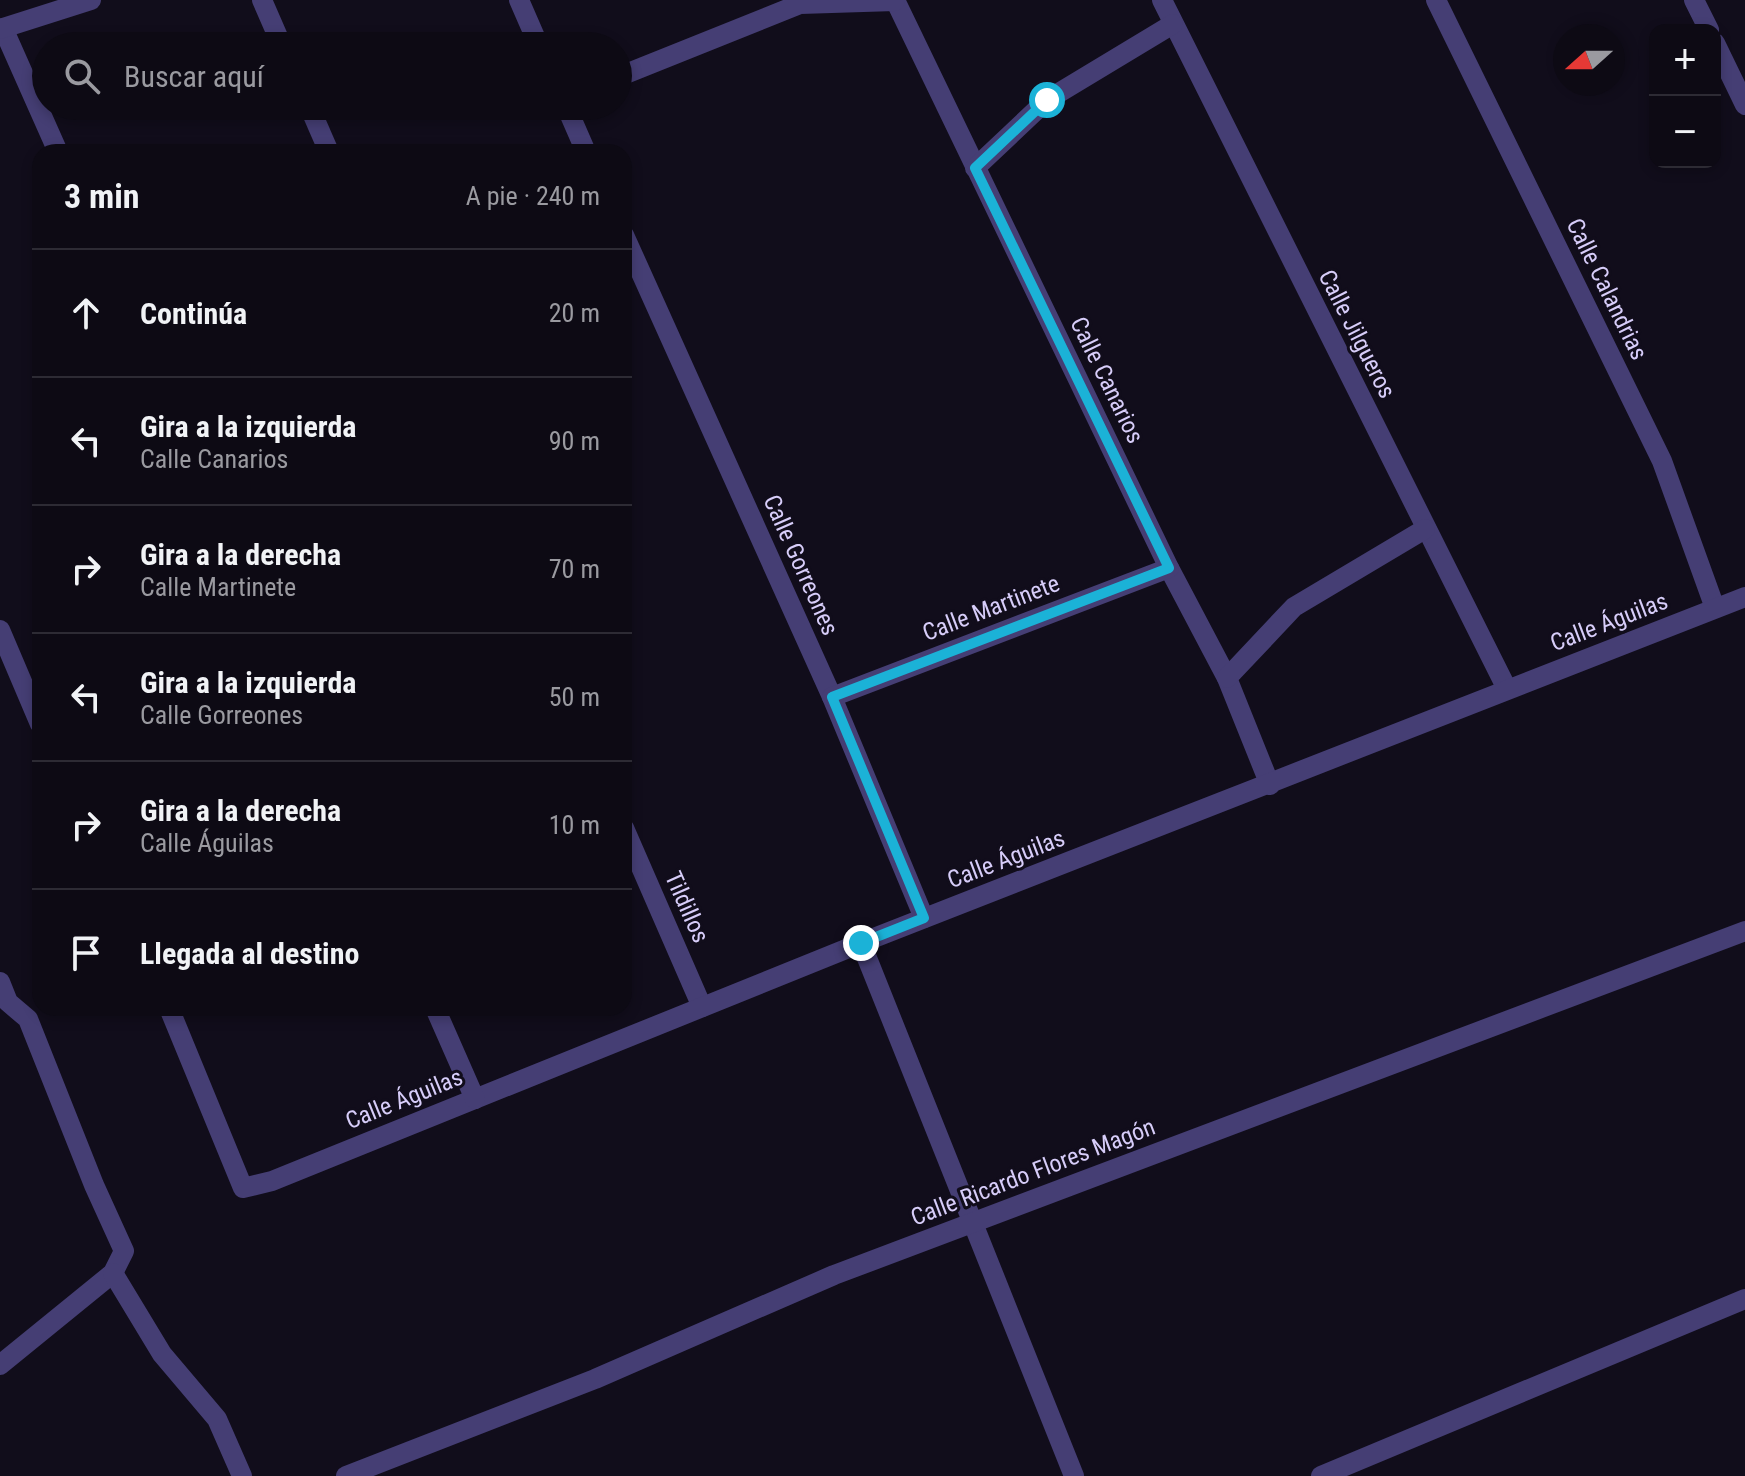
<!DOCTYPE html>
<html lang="es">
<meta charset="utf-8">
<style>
body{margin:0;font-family:"Roboto Condensed",sans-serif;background:#1b1822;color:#f1f3f6}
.controls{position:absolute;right:24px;top:24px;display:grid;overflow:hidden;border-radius:16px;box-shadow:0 4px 12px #0003}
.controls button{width:72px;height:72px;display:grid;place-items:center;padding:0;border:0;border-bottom:2px solid #2d2b34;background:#0d0a14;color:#f1f3f6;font:40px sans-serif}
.compass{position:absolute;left:1553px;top:24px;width:72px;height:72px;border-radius:50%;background:#0d0a14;box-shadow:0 4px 12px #0003;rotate:249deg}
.stop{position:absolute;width:24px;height:24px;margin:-18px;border:6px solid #1bb2d7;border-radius:50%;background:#fff}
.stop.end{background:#1bb2d7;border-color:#fff;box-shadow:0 2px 8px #0008}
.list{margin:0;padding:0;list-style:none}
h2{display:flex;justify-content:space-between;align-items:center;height:104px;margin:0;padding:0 32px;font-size:34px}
h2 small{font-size:26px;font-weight:400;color:#9a9aa0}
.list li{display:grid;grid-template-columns:52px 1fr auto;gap:24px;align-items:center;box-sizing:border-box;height:128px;padding:0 32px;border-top:2px solid #2d2b34}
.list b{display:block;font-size:30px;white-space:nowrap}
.list p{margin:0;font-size:26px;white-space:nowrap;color:#9a9aa0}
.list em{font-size:26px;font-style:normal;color:#9a9aa0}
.icon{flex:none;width:44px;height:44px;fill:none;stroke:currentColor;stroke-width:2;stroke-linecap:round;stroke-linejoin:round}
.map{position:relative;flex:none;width:1745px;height:1476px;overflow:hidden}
.search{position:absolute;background:#0d0a14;box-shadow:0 4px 12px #0003;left:32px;top:32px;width:600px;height:88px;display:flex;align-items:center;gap:20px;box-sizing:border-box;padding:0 28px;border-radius:44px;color:#9a9aa0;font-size:30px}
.panel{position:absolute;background:#0d0a14;box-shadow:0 4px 12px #0003;left:32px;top:144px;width:600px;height:872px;border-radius:24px}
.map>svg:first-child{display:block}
</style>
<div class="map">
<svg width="1745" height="1476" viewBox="0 0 1745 1476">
<rect width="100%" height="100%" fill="#110d1b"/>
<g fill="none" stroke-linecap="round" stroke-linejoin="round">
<g stroke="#453e74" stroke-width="20">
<polyline points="262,0 282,46"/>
<polyline points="519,0 539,46"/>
<polyline points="895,0 1169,568 1227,678 1270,785"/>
<polyline points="1162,0 1507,689"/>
<polyline points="1436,0 1662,461 1715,608"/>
<polyline points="1694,0 1709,30"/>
<polyline points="3,28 58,152"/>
<polyline points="0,29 91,0"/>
<polyline points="1715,43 1745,105"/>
<polyline points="618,77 800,4 895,1"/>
<polyline points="309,106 329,152"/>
<polyline points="566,106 586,152"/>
<polyline points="975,168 1047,100 1173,24"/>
<polyline points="624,235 832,697 924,918"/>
<polyline points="0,630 40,724"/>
<polyline points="1227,678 1294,607 1425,529"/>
<polyline points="832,697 1169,568"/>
<polyline points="624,828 702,1007"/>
<polyline points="861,943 1074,1476"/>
<polyline points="0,982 8,1002 28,1019 94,1185 124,1251 113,1273 0,1365"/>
<polyline points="169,1008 243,1188 272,1181 861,943 1745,597"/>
<polyline points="435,1008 475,1099"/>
<polyline points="113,1273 162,1354 217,1419 242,1476"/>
<polyline points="346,1476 595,1379 834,1275 1745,931"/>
<polyline points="1321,1476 1745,1299"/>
</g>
</g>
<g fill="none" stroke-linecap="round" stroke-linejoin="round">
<polyline stroke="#1bb2d7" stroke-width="10" points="861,943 924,918 832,697 1169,568 975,168 1047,100"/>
</g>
<g text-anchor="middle" stroke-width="6" stroke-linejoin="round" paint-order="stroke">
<g font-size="24" fill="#d7cdf9" stroke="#110d1b">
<text transform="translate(1607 289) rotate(64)" y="8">Calle Calandrias</text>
<text transform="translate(1357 334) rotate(63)" y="8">Calle Jilgueros</text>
<text transform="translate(1107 380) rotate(64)" y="8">Calle Canarios</text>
<text transform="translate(801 565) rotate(66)" y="8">Calle Gorreones</text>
<text transform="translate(991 608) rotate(-21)" y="8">Calle Martinete</text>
<text transform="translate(1609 622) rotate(-21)" y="8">Calle Águilas</text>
<text transform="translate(1006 859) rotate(-21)" y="8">Calle Águilas</text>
<text transform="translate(687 907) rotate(66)" y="8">Tildillos</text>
<text transform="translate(404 1099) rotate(-22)" y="8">Calle Águilas</text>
<text transform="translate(1033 1172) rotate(-21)" y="8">Calle Ricardo Flores Magón</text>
</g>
</g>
</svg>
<div class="controls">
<button>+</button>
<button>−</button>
</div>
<svg class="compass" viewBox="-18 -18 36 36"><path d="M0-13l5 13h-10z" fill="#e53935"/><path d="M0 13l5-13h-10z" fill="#9a9aa0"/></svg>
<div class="stop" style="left:1047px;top:100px"></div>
<div class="stop end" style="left:861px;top:943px"></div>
<div class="search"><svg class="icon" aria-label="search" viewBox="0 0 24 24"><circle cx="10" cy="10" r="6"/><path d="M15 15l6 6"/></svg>Buscar aquí</div>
<section class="panel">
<h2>3 min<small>A pie · 240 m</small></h2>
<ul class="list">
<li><svg class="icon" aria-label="ahead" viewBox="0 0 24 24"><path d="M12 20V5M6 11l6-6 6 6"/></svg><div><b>Continúa</b></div><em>20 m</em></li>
<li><svg class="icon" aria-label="left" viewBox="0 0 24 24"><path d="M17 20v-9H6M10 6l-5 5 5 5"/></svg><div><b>Gira a la izquierda</b><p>Calle Canarios</p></div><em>90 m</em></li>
<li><svg class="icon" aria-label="right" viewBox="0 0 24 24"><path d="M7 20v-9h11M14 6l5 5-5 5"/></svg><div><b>Gira a la derecha</b><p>Calle Martinete</p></div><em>70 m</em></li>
<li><svg class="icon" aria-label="left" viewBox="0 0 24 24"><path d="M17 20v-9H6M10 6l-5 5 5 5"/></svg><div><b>Gira a la izquierda</b><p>Calle Gorreones</p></div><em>50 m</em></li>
<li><svg class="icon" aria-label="right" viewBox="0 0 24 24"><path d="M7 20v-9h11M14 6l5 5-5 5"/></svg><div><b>Gira a la derecha</b><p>Calle Águilas</p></div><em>10 m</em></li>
<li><svg class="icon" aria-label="arrive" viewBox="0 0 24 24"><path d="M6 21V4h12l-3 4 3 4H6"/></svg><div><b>Llegada al destino</b></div></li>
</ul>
</section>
</div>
